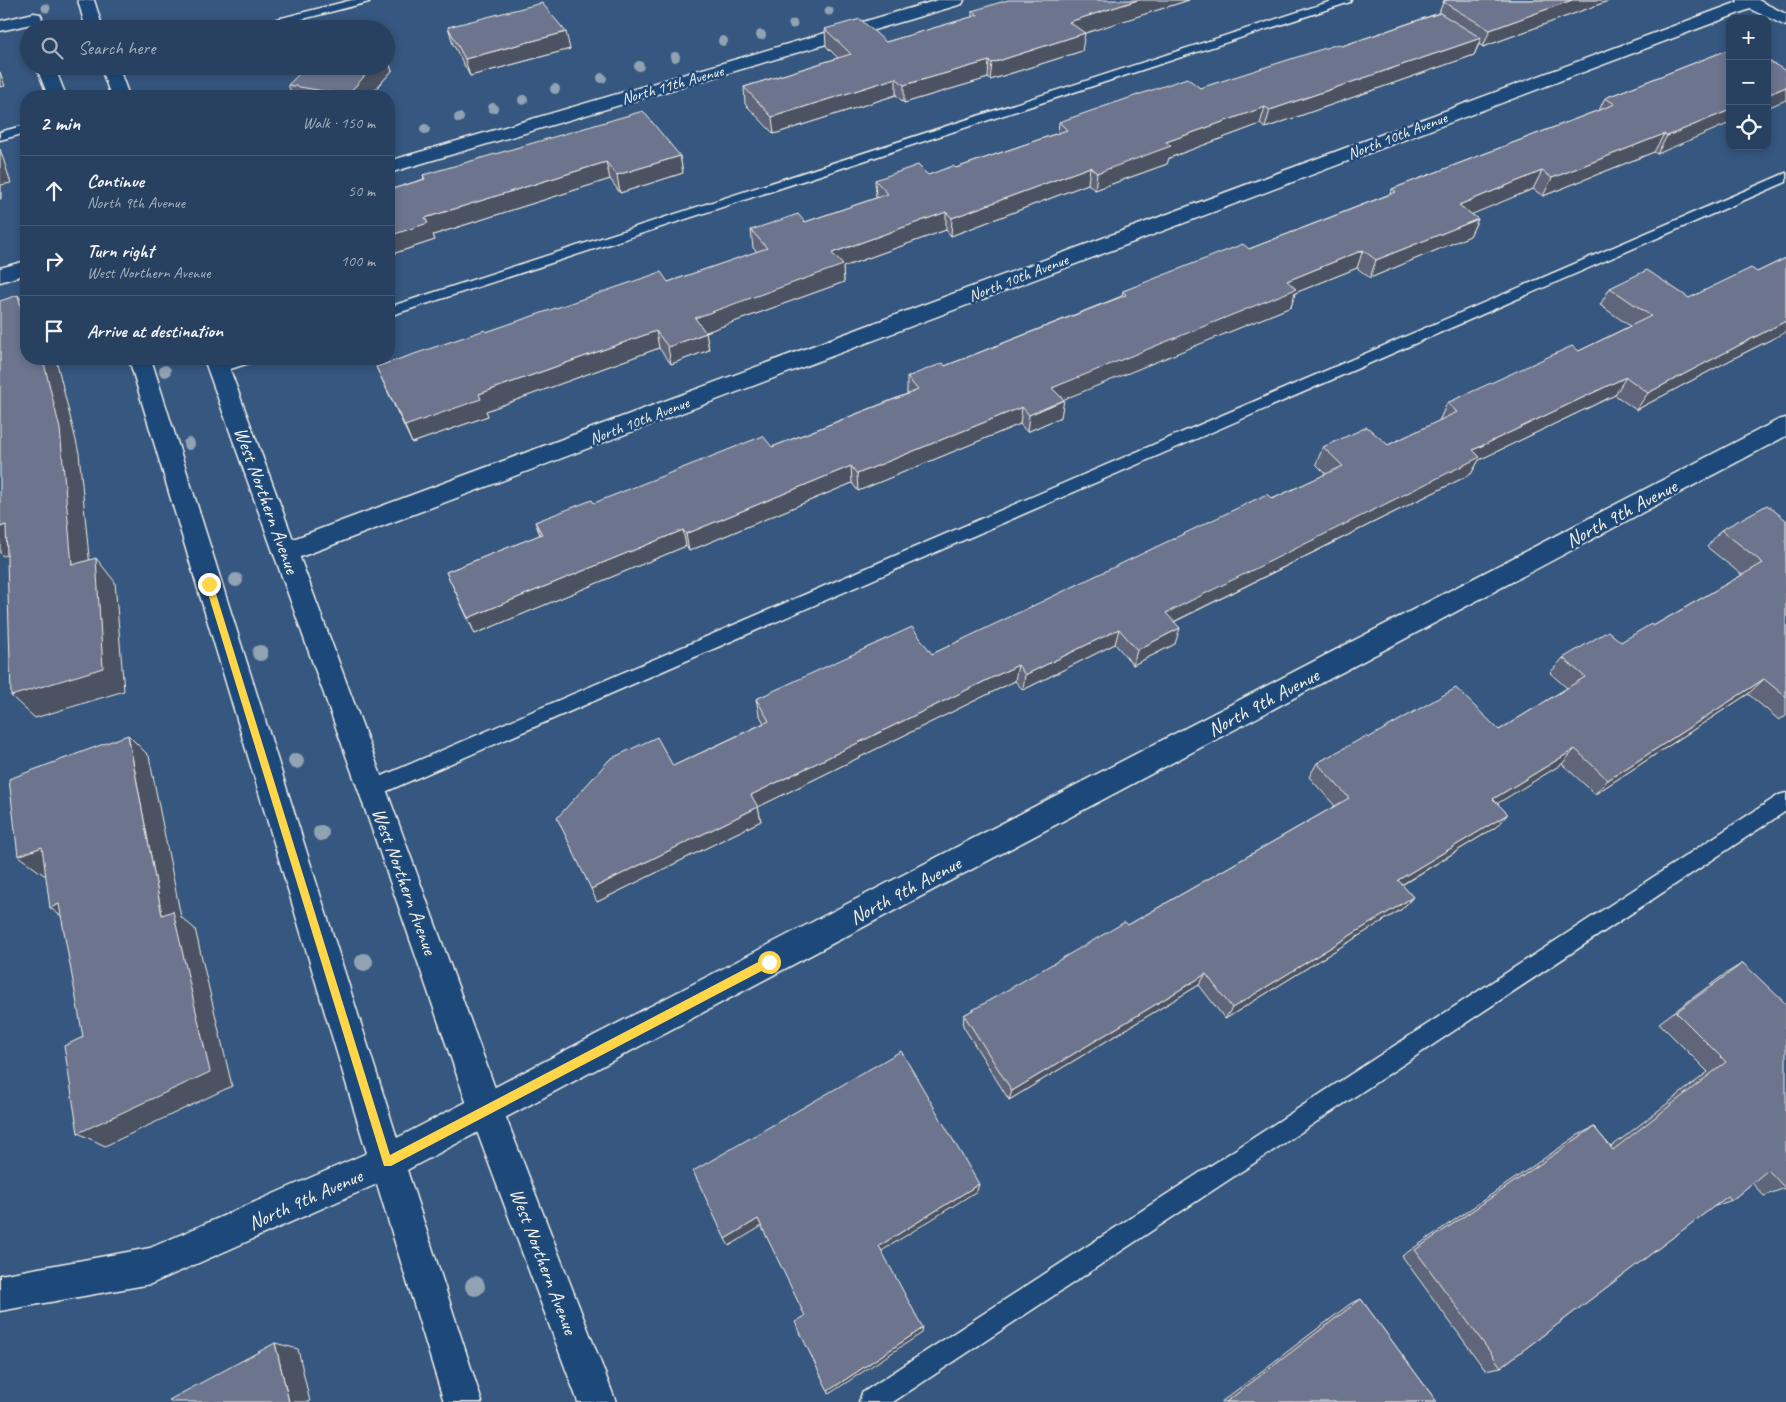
<!DOCTYPE html>
<meta charset="utf-8">
<style>
body{margin:0;font-family:Caveat,sans-serif;background:#304866;color:#f1f3f6}
.controls{position:absolute;right:15px;top:15px;display:grid;overflow:hidden;border-radius:10px;box-shadow:0 2px 8px #0003}
.controls button{width:45px;height:45px;display:grid;place-items:center;padding:0;border:0;border-bottom:1px solid #445a75;background:#284160;color:#f1f3f6;font:25px sans-serif}
.stop{position:absolute;width:15px;height:15px;margin:-11px;border:4px solid #ffd54a;border-radius:50%;background:#fff}
.stop.end{background:#ffd54a;border-color:#fff;box-shadow:0 1px 5px #0008}
.list{margin:0;padding:0;list-style:none}
h2{display:flex;justify-content:space-between;align-items:center;height:65px;margin:0;padding:0 20px;font-size:21px}
h2 small{font-size:16px;font-weight:400;color:#a5afbd}
.list li{display:grid;grid-template-columns:32px 1fr auto;gap:15px;align-items:center;box-sizing:border-box;height:70px;padding:0 20px;border-top:1px solid #445a75}
.list b{display:block;font-size:19px;white-space:nowrap}
.list p{margin:0;font-size:16px;white-space:nowrap;color:#a5afbd}
.list em{font-size:16px;font-style:normal;color:#a5afbd}
.icon{flex:none;width:28px;height:28px;fill:none;stroke:currentColor;stroke-width:2;stroke-linecap:round;stroke-linejoin:round}
.map{position:relative;flex:none;width:1786px;height:1402px;overflow:hidden}
.search{position:absolute;background:#284160;box-shadow:0 2px 8px #0003;left:20px;top:20px;width:375px;height:55px;display:flex;align-items:center;gap:12px;box-sizing:border-box;padding:0 18px;border-radius:28px;color:#a5afbd;font-size:19px}
.panel{position:absolute;background:#284160;box-shadow:0 2px 8px #0003;left:20px;top:90px;width:375px;height:275px;border-radius:20px}
.map>svg:first-child{display:block}
</style>
<div class="map">
<svg width="1786" height="1402" viewBox="0 0 1786 1402">
<rect width="100%" height="100%" fill="#365780"/>
<filter id="ink" filterUnits="userSpaceOnUse"><feTurbulence type="fractalNoise" baseFrequency=".02" numOctaves="2"/><feDisplacementMap in="SourceGraphic" scale="10" xChannelSelector="R" yChannelSelector="G"/><feConvolveMatrix kernelMatrix="1 2 1 2 8 2 1 2 1" color-interpolation-filters="sRGB"/></filter>
<g filter="url(#ink)">
<g fill="none" stroke-linecap="round" stroke-linejoin="round">
<g stroke="#f4f1e8" stroke-width="3">
<g id="lane">
<polygon points="352,0 370,0 369,2 264,29 245,29 246,27"/>
<polygon points="1335,0 1351,0 1350,2 389,316 389,307"/>
<polygon points="26,125 26,133 0,140 0,132"/>
<polygon points="1786,173 1786,182 378,795 372,797 366,795 363,789 366,783"/>
<polygon points="232,359 254,359 252,362 218,373 213,371 211,368 213,365"/>
<polygon points="1786,793 1786,811 893,1402 859,1402 862,1393 1779,795"/>
</g>
</g>
<g stroke="#f4f1e8" stroke-width="3">
<g id="street">
<polygon points="938,0 964,0 962,4 389,173 389,161"/>
<polygon points="1737,0 1758,0 1786,14 1786,26 1750,9 295,559 286,562 277,559 273,552 277,545 1738,2"/>
<polygon points="34,13 40,14 42,18 40,22 0,31 0,21"/>
<polygon points="36,66 54,66 66,96 48,96"/>
<polygon points="26,261 26,274 0,282 0,268"/>
<polygon points="129,359 151,359 397,1138 1778,420 1786,418 1786,436 407,1170 482,1402 444,1402 377,1184 151,1284 0,1311 0,1275 150,1248 367,1153"/>
</g>
</g>
<g stroke="#f4f1e8" stroke-width="3">
<g id="primary">
<polygon points="78,0 94,0 103,29 86,29"/>
<polygon points="100,66 118,66 129,96 111,96"/>
<polygon points="204,359 226,359 386,789 503,1110 616,1402 578,1402 469,1110 358,789"/>
</g>
</g>
<use href="#lane" fill="#1f4a7a" fill-rule="evenodd"/>
<use href="#street" fill="#1f4a7a" fill-rule="evenodd"/>
<use href="#primary" fill="#1f4a7a" fill-rule="evenodd"/>
</g>
<g fill="#91a3b2">
<circle cx="46" cy="8" r="4.5"/>
<circle cx="829" cy="11" r="4.5"/>
<circle cx="793" cy="24" r="4.5"/>
<circle cx="761" cy="35" r="5"/>
<circle cx="723" cy="41" r="5"/>
<circle cx="675" cy="57" r="5"/>
<circle cx="639" cy="66" r="5"/>
<circle cx="602" cy="78" r="5"/>
<circle cx="555" cy="89" r="5"/>
<circle cx="523" cy="100" r="5"/>
<circle cx="493" cy="108" r="5"/>
<circle cx="459" cy="118" r="5"/>
<circle cx="425" cy="129" r="5"/>
<circle cx="165" cy="371" r="6"/>
<circle cx="189" cy="444" r="6"/>
<circle cx="236" cy="580" r="7"/>
<circle cx="260" cy="653" r="8"/>
<circle cx="296" cy="761" r="8"/>
<circle cx="321" cy="833" r="8"/>
<circle cx="364" cy="962" r="9"/>
<circle cx="475" cy="1286" r="10"/>
</g>
<g fill="#5e657a" stroke="#f4f1e8">
<polygon points="1189,0 1084,33 1082,51 990,80 988,78 904,103 896,95 774,134 745,104 744,87 838,58 826,46 825,29 886,42 972,17 972,11"/>
<polygon points="1444,0 1611,0 1483,47 1479,44 1474,55 1265,128 1260,124 1169,158 1167,164 1095,190 1088,184 951,236 946,230 843,267 844,282 706,332 709,350 671,364 659,348 486,411 488,416 412,443 376,367 486,332 668,282 757,252 753,248 751,230 805,222 876,198 875,180 928,175 956,168 1058,133 1059,122 1200,88 1342,46 1439,13"/>
<polygon points="448,27 570,49 470,76 453,44"/>
<polygon points="1730,49 1657,154 1654,152 1543,196 1533,189 1471,214 1478,219 1470,236 1370,278 1357,268 1295,293 1291,307 1063,399 1061,417 1027,432 1020,424 858,491 852,483 689,551 686,546 475,634 446,572 540,535 535,522 772,447 907,394 907,377 945,366 1122,296 1123,291 1249,249 1390,194 1392,189 1599,110 1605,98"/>
<polygon points="386,54 392,71 369,96 293,96 288,85"/>
<polygon points="680,156 683,173 620,193 610,179 433,235 435,240 389,255 389,190 424,179 423,175"/>
<polygon points="1786,258 1786,332 1740,355 1636,410 1615,395 1479,460 1471,474 1174,622 1175,644 1133,665 1115,644 1023,690 1015,681 758,807 761,821 597,902 673,766 764,723 759,714 756,699 932,654 1272,499 1326,474 1316,464 1323,447 1388,445 1439,421 1447,403 1579,351 1630,326 1600,305 1610,288 1689,298 1757,272"/>
<polygon points="1786,520 1786,716 1779,720 1748,694 1595,794 1562,764 1497,803 1496,827 1402,885 1413,897 1402,909 1225,1019 1199,985 1009,1100 963,1026 964,1015 1128,925 1335,806 1309,777 1317,763 1368,738 1499,730 1567,688 1550,673 1563,658 1621,642 1653,626 1742,575 1707,547 1721,530"/>
<polygon points="1743,963 1785,1188 1764,1196 1752,1183 1732,1200 1713,1207 1501,1367 1485,1370 1402,1256 1578,1135 1594,1127 1611,1147 1708,1072 1659,1023 1725,974"/>
<polygon points="1361,1299 1437,1402 1221,1402 1350,1304"/>
</g>
<g fill="#4c5263" stroke="#f4f1e8">
<polygon points="1138,0 1189,0 1067,39 1069,22"/>
<polygon points="1572,0 1611,0 1483,47 1490,30"/>
<polygon points="566,32 570,49 470,76 465,59"/>
<polygon points="1085,33 1082,51 990,80 992,63"/>
<polygon points="1481,38 1474,55 1265,128 1270,110"/>
<polygon points="386,54 392,71 369,96 347,96 347,95 374,66 386,66"/>
<polygon points="989,61 988,78 904,103 904,85"/>
<polygon points="0,72 5,86 0,87"/>
<polygon points="896,78 896,95 774,134 772,117"/>
<polygon points="1786,87 1786,100 1767,108 1767,95"/>
<polygon points="1265,107 1260,124 1169,158 1167,164 1095,190 1097,173 1166,142"/>
<polygon points="1730,110 1730,123 1657,154 1667,136"/>
<polygon points="1664,134 1654,152 1543,196 1552,178"/>
<polygon points="0,149 11,183 1,185 1,199 0,199"/>
<polygon points="680,156 683,173 620,193 617,175"/>
<polygon points="606,162 610,179 433,235 435,240 389,255 389,236 425,218"/>
<polygon points="1090,167 1088,184 951,236 952,218"/>
<polygon points="1542,171 1533,189 1451,223 1459,205"/>
<polygon points="946,212 946,230 843,267 844,282 698,335 695,318 832,253"/>
<polygon points="1478,219 1470,236 1370,278 1376,260"/>
<polygon points="1363,250 1357,268 1295,293 1291,307 1050,405 1052,388 1287,281"/>
<polygon points="18,295 26,306 26,328"/>
<polygon points="1786,321 1786,332 1740,355 1636,410 1648,393 1753,338"/>
<polygon points="656,331 659,348 486,411 488,416 412,443 405,426 479,394"/>
<polygon points="706,333 709,350 671,364 668,347"/>
<polygon points="43,359 56,359 79,453 92,588 72,565"/>
<polygon points="1626,377 1615,395 1479,460 1471,474 1161,628 1166,613 1473,450"/>
<polygon points="1064,400 1061,417 1027,432 1029,415"/>
<polygon points="1022,407 1020,424 858,491 857,474"/>
<polygon points="851,466 852,483 689,551 686,534"/>
<polygon points="6,525 28,549 3,556 0,553 0,527"/>
<polygon points="683,530 686,546 475,634 468,618"/>
<polygon points="96,558 115,582 124,691 35,718 11,696"/>
<polygon points="1180,628 1175,644 1133,665 1137,650"/>
<polygon points="1119,629 1115,644 1023,690 1025,675"/>
<polygon points="1018,665 1015,681 754,809 751,795"/>
<polygon points="1764,679 1748,694 1595,794 1608,780"/>
<polygon points="128,735 149,756 181,917 195,929 232,1086 105,1146 78,1133 162,915"/>
<polygon points="1575,749 1562,764 1482,813 1493,799"/>
<polygon points="758,807 761,821 597,902 591,889"/>
<polygon points="1508,814 1496,827 1388,893 1398,880"/>
<polygon points="42,847 67,867 44,875 18,856"/>
<polygon points="1413,897 1402,909 1225,1019 1232,1008"/>
<polygon points="59,904 75,926 50,908"/>
<polygon points="1206,974 1199,985 1009,1100 1012,1091"/>
<polygon points="979,1184 977,1191 880,1252 879,1246"/>
<polygon points="758,1219 762,1226 729,1246 725,1239"/>
<polygon points="923,1328 922,1333 829,1394 828,1391"/>
<polygon points="275,1343 298,1349 310,1402 289,1402"/>
</g>
<g fill="#6d758e" stroke="#f4f1e8">
<polygon points="1008,0 1138,0 1069,22 1085,33 992,63 989,61 904,85 896,78 772,117 744,87 851,54 825,29 860,19 886,42 978,15 972,11"/>
<polygon points="1448,0 1572,0 1490,30 1443,2"/>
<polygon points="542,3 566,32 465,59 448,27"/>
<polygon points="1440,13 1481,38 1270,110 1265,107 1166,142 1171,146 1097,173 1090,167 952,218 946,212 832,253 843,265 695,318 706,333 668,347 656,331 479,394 481,399 405,426 376,367 485,330 486,332 661,272 668,282 767,248 751,230 798,214 805,222 888,194 875,180 918,165 928,175 953,166 956,168 1067,130 1059,122 1187,78 1200,88 1338,44 1342,46"/>
<polygon points="1730,49 1730,110 1667,136 1664,134 1552,178 1542,171 1459,205 1478,219 1376,260 1363,250 1287,281 1296,289 1052,388 1064,400 1029,415 1022,407 857,474 851,466 686,534 683,530 468,618 446,572 542,534 535,522 592,500 594,503 763,436 772,447 918,390 907,377 943,363 945,366 1126,295 1123,291 1243,244 1249,249 1396,192 1392,189 1615,104 1605,98"/>
<polygon points="1767,60 1786,71 1786,87 1767,95"/>
<polygon points="307,66 374,66 347,95 288,85"/>
<polygon points="643,111 680,156 617,175 606,162 425,218 428,223 389,236 389,190 425,179 423,175"/>
<polygon points="1786,258 1786,321 1753,338 1648,393 1626,377 1473,450 1480,457 1166,613 1180,628 1137,650 1119,629 1025,675 1018,665 751,795 758,807 591,889 557,818 610,759 657,737 673,766 769,721 756,699 912,627 932,654 1267,494 1272,499 1343,466 1323,447 1367,427 1388,445 1457,412 1447,403 1572,346 1579,351 1651,316 1610,288 1647,270 1689,298 1751,268 1757,272"/>
<polygon points="18,295 26,328 26,359 43,359 60,429 72,565 96,558 103,668 11,696 6,525 0,527 0,301"/>
<polygon points="1767,505 1786,520 1786,697 1764,679 1608,780 1575,749 1493,799 1508,814 1398,880 1413,897 1232,1008 1206,974 1012,1091 964,1015 1125,922 1128,925 1349,798 1317,763 1366,736 1368,738 1456,688 1499,730 1585,677 1563,658 1608,631 1621,642 1651,624 1653,626 1763,563 1721,530"/>
<polygon points="128,735 162,915 173,911 210,1072 78,1133 64,1046 83,1037 59,904 50,908 42,847 18,856 9,779"/>
<polygon points="1743,963 1786,1004 1786,1187 1785,1188 1768,1170 1732,1200 1728,1196 1501,1367 1415,1250 1594,1127 1613,1150 1726,1062 1676,1012"/>
<polygon points="901,1051 979,1184 879,1246 923,1328 828,1391 795,1322 805,1316 758,1219 725,1239 693,1171"/>
<polygon points="1361,1299 1437,1402 1226,1402"/>
<polygon points="275,1343 289,1402 170,1402 169,1400"/>
</g>
</g>
<polygon fill="#ffd54a" points="209,581 213,584 390,1155 766,958 773,958 773,965 391,1166 384,1166 205,584"/>
<g text-anchor="middle" stroke-width="5" stroke-linejoin="round" paint-order="stroke">
<g font-size="16" fill="#f4f1e8" stroke="#1f4a7a">
<text transform="translate(672 84) rotate(-16)" y="6">North 11th Avenue</text>
<text transform="translate(1397 135) rotate(-21)" y="6">North 10th Avenue</text>
<text transform="translate(1018 277) rotate(-21)" y="6">North 10th Avenue</text>
<text transform="translate(639 420) rotate(-21)" y="6">North 10th Avenue</text>
</g>
<g font-size="20" fill="#f4f1e8" stroke="#1f4a7a">
<text transform="translate(267 500) rotate(70)" y="7">West Northern Avenue</text>
<text transform="translate(1621 513) rotate(-28)" y="7">North 9th Avenue</text>
<text transform="translate(1263 702) rotate(-28)" y="7">North 9th Avenue</text>
<text transform="translate(405 881) rotate(70)" y="7">West Northern Avenue</text>
<text transform="translate(905 890) rotate(-28)" y="7">North 9th Avenue</text>
<text transform="translate(305 1199) rotate(-24)" y="7">North 9th Avenue</text>
<text transform="translate(544 1261) rotate(69)" y="7">West Northern Avenue</text>
</g>
</g>
</svg>
<div class="controls">
<button>+</button>
<button>−</button>
<button><svg class="icon" aria-label="locate" viewBox="0 0 24 24"><circle cx="12" cy="12" r="6"/><path d="M12 2v4M12 18v4M2 12h4M18 12h4"/></svg></button>
</div>
<div class="stop" style="left:769px;top:962px"></div>
<div class="stop end" style="left:209px;top:584px"></div>
<div class="search"><svg class="icon" aria-label="search" viewBox="0 0 24 24"><circle cx="10" cy="10" r="6"/><path d="M15 15l6 6"/></svg>Search here</div>
<section class="panel">
<h2>2 min<small>Walk · 150 m</small></h2>
<ul class="list">
<li><svg class="icon" aria-label="ahead" viewBox="0 0 24 24"><path d="M12 20V5M6 11l6-6 6 6"/></svg><div><b>Continue</b><p>North 9th Avenue</p></div><em>50 m</em></li>
<li><svg class="icon" aria-label="right" viewBox="0 0 24 24"><path d="M7 20v-9h11M14 6l5 5-5 5"/></svg><div><b>Turn right</b><p>West Northern Avenue</p></div><em>100 m</em></li>
<li><svg class="icon" aria-label="arrive" viewBox="0 0 24 24"><path d="M6 21V4h12l-3 4 3 4H6"/></svg><div><b>Arrive at destination</b></div></li>
</ul>
</section>
</div>
